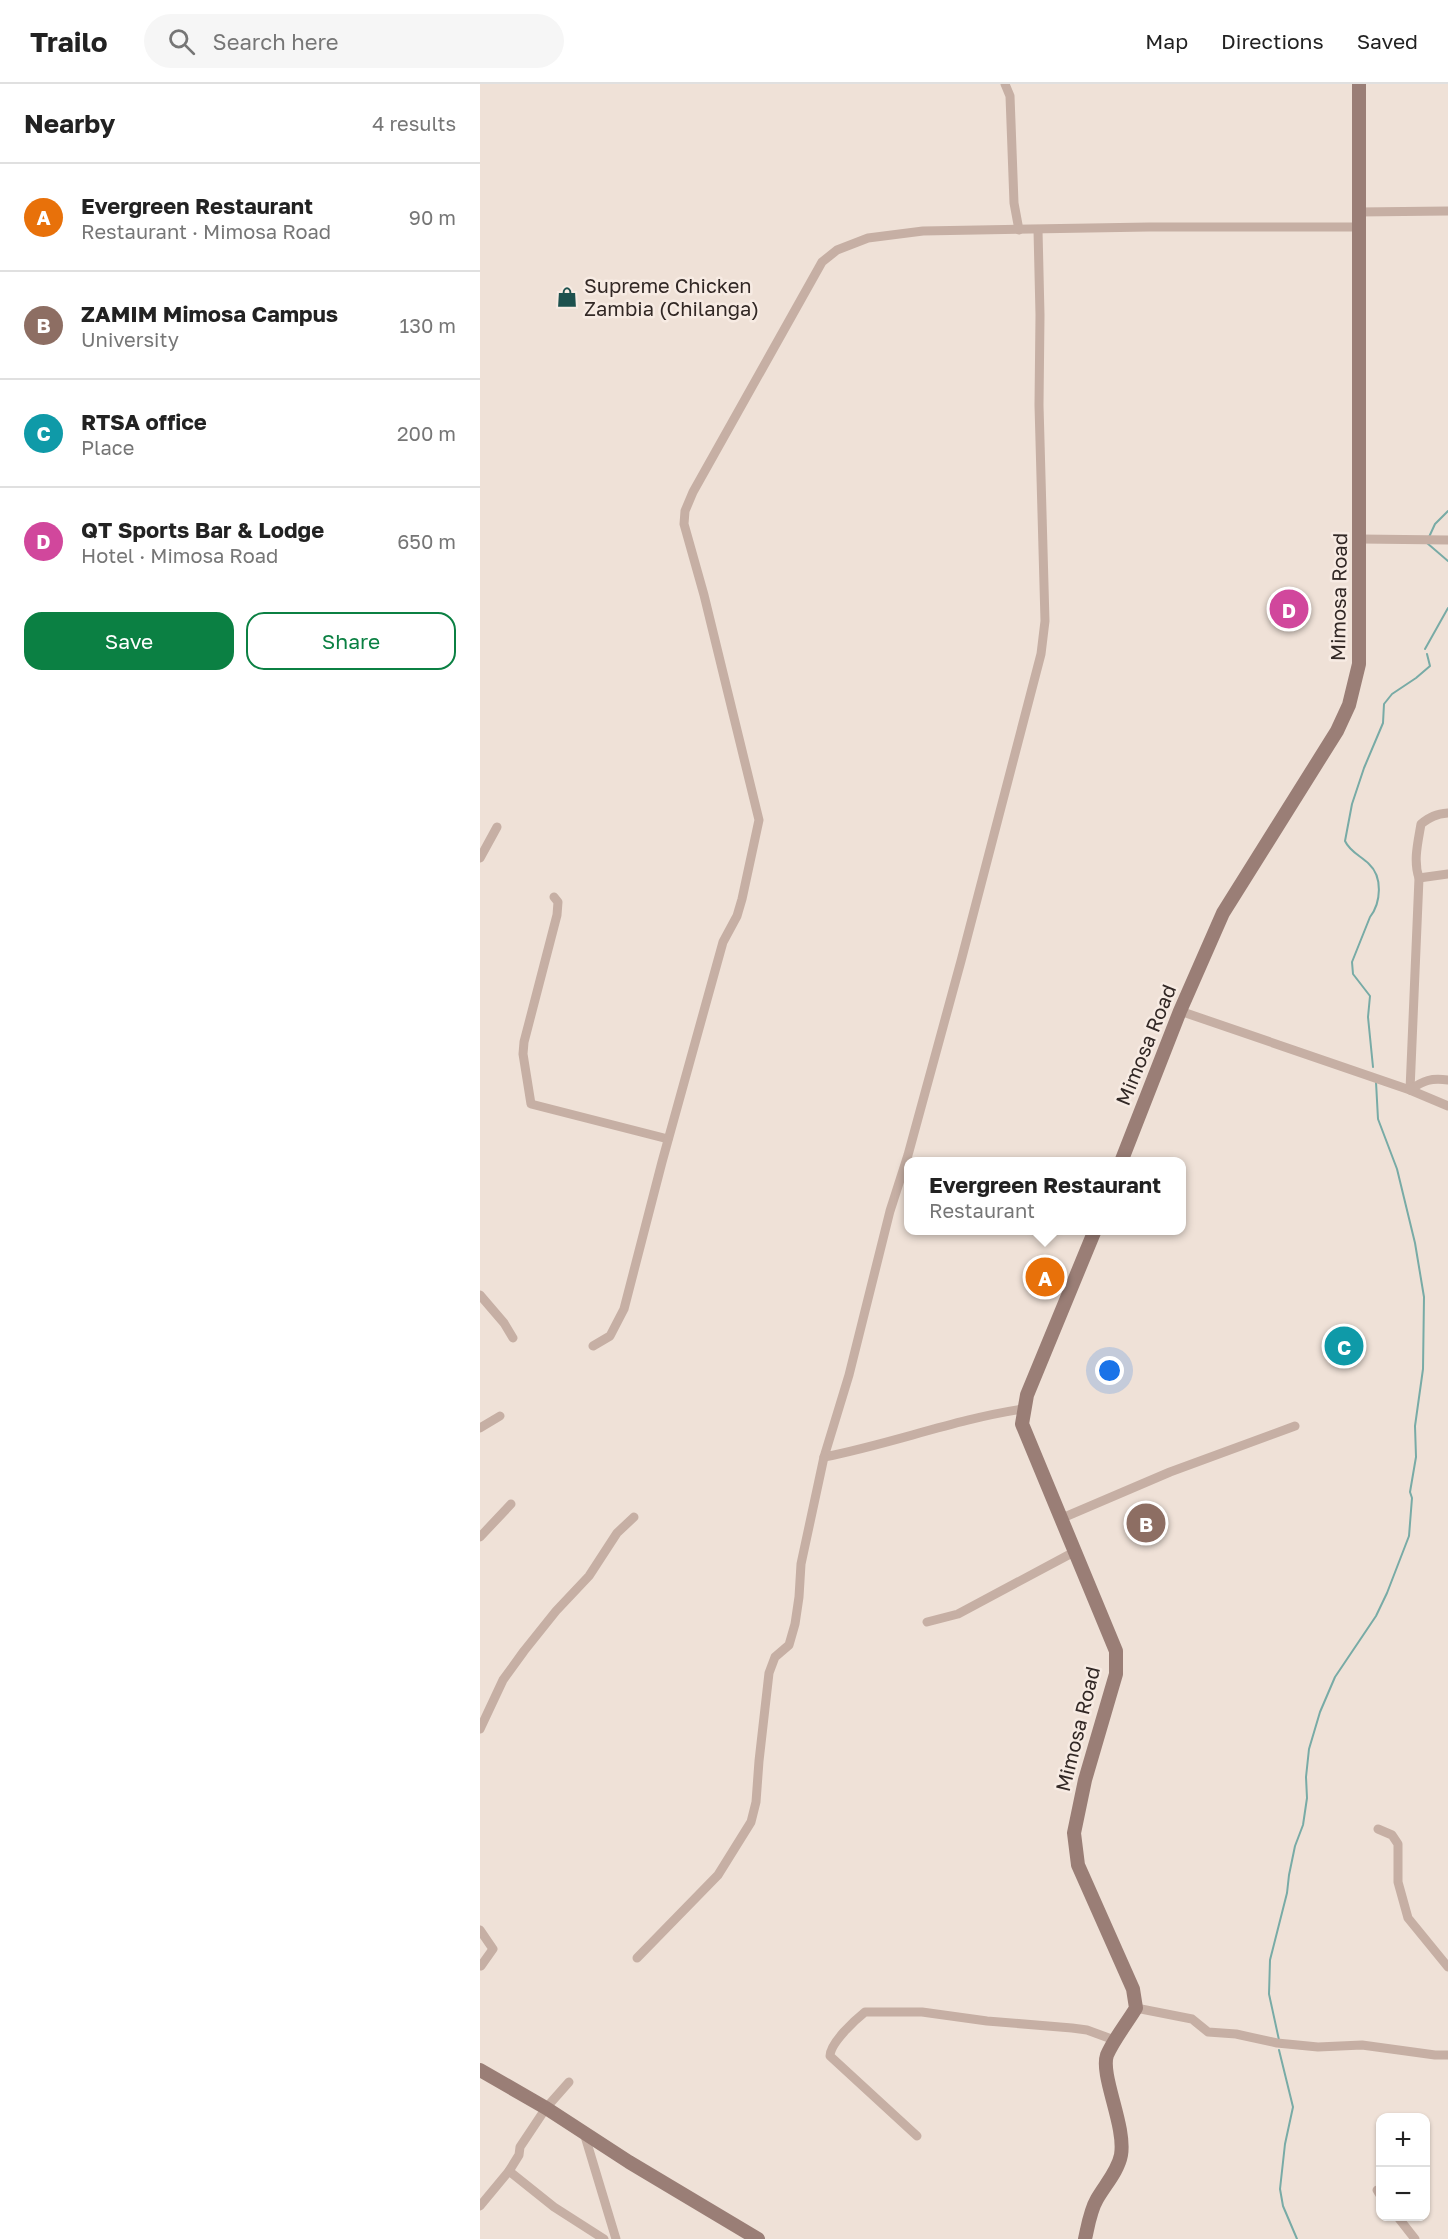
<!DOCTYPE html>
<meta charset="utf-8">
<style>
body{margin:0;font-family:"Golos Text",sans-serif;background:#f6f6f6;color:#222}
.controls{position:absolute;right:18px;bottom:18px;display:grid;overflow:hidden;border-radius:12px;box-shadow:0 2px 4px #0004}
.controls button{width:54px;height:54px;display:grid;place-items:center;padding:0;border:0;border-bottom:2px solid #e0e0e0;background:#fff;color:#222;font:30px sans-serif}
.you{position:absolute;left:630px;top:1287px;width:21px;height:21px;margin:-15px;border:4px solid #fff;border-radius:50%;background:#1a73e8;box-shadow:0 0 0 9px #1a73e833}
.badge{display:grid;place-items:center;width:39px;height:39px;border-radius:50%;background:#0b8043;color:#fff;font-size:20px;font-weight:700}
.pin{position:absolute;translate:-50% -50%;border:3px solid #fff;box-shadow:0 2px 6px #0006}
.popup{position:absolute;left:424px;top:1073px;width:282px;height:78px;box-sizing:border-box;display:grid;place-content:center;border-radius:12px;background:#fff;filter:drop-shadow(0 2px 4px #0005);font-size:20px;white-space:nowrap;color:#767676}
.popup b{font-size:22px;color:#222}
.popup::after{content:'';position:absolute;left:50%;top:100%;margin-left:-12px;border:12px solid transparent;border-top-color:#fff}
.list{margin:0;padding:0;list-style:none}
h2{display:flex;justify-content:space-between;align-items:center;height:78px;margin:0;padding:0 24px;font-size:26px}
h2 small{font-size:20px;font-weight:400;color:#767676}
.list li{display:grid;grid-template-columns:39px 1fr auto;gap:18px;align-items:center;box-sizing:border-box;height:108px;padding:0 24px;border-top:2px solid #e0e0e0}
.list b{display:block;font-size:22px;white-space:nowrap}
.list p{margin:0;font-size:20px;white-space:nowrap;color:#767676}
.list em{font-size:20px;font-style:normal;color:#767676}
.actions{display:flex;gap:12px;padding:18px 24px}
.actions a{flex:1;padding:14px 0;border:2px solid #0b8043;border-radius:18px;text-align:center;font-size:21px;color:#0b8043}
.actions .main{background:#0b8043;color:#fff}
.icon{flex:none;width:33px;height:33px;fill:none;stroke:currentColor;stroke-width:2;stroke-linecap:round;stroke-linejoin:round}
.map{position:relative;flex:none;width:968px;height:2155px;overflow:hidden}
header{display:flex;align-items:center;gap:36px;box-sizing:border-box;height:84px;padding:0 30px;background:#fff;border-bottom:2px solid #e0e0e0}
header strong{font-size:28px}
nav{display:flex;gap:33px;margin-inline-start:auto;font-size:21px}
.search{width:420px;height:54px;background:#f6f6f6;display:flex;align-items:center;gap:15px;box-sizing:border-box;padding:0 21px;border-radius:33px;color:#767676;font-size:22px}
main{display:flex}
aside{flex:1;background:#fff}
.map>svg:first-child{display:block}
</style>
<header>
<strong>Trailo</strong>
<div class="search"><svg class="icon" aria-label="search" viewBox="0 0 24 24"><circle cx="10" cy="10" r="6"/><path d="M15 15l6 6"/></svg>Search here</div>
<nav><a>Map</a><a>Directions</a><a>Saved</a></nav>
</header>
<main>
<aside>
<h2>Nearby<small>4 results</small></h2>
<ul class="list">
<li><span class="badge" style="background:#e8710a">A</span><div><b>Evergreen Restaurant</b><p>Restaurant · Mimosa Road</p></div><em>90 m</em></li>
<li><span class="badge" style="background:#8d6e63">B</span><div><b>ZAMIM Mimosa Campus</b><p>University</p></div><em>130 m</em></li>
<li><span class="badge" style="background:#0f9aa8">C</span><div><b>RTSA office</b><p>Place</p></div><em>200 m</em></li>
<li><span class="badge" style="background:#d1479c">D</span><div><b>QT Sports Bar &amp; Lodge</b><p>Hotel · Mimosa Road</p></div><em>650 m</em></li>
</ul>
<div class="actions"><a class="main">Save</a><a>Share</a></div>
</aside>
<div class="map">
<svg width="968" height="2155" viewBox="0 0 968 2155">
<rect width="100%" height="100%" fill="#efe1d7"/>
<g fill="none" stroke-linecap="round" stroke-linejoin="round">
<g stroke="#78aba6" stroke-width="2">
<polyline points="949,453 955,440 968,427"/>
<polyline points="947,459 968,477"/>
<polyline points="945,565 968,524"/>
<path d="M893,983L888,933L890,912L873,890L872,878L890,833C901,819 903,793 889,780C881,772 870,768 865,757L872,720L884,684L903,639L904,620L912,610L936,594L950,582L947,570"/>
<polyline points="799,1956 789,1910 790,1876 807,1809 809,1791 815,1762 823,1741 827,1714 826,1693 829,1665 840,1628 855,1593 896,1532 907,1509 929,1452 932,1414 930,1408 936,1373 935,1342 943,1285 944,1213 935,1159 917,1085 898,1035 896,998"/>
<polyline points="799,1966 813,2023 805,2060 800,2105 803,2122 817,2155"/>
</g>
<g stroke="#c6afa4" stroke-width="9">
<polyline points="525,0 530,12 534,119 539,146"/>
<polyline points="879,128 968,127"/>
<polyline points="880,455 968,456"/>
<polyline points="0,774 17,743"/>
<polyline points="939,794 968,790"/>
<polyline points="74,813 78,818 77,831 44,958 43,970 51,1020 188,1055"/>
<polyline points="700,927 930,1006 968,1022"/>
<path d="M930,1006L939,794C933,777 938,758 941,740C950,733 956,730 968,729"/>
<path d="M930,1006C944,996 951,994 968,996"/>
<polyline points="0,1211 24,1239 33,1254"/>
<polyline points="113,1262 130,1252 144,1225 182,1078 243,858 257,832 262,815 279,736 224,511 204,440 205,427 213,408 342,178 357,166 388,154 443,147 669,143 879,143"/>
<path d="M543,1325C476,1335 411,1360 344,1373L369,1291L410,1127L428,1071L481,877L561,570L565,537L559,321L560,231L558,146"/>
<polyline points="0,1344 20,1332"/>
<polyline points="580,1435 690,1388 815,1342"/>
<polyline points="0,1453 31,1420"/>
<polyline points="447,1538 478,1530 594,1468"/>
<polyline points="0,1645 23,1596 44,1567 76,1527 109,1492 137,1449 154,1433"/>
<polyline points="898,1745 912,1751 918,1760 918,1798 928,1834 968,1883"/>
<polyline points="0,1846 13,1865 1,1882"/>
<polyline points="157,1874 238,1791 271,1738 276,1718 279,1677 289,1589 295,1573 309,1561 315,1540 319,1513 321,1480 344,1373"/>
<polyline points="656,1924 712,1935 728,1948 756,1950 797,1959 838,1963 882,1961 955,1971 968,1971"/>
<polyline points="104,2049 136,2155"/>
<path d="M437,2052L350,1972C350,1959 375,1936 385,1928H442L507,1937L592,1944L607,1946L637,1957"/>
<polyline points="29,2087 74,2123 124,2155"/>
<polyline points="897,2106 900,2111"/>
<polyline points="0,2122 29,2087 39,2071 40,2063 66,2024 89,1998"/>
<polyline points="917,2132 935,2155"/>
</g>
<g stroke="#9a7e76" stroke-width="14">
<polyline points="641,1078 700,927 743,829 857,647 869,621 879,580 879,0"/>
<polyline points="0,1986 66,2024 149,2078 278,2155"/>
<path d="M605,2155C608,2142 610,2127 617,2115C625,2101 638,2087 641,2071C646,2042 620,1991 627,1971C634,1955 647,1939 656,1924L653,1905L598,1781L594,1749L605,1696L636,1590V1567L542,1340L547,1311L615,1146"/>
</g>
</g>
<defs>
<g id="shop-bare" transform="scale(1.62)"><path d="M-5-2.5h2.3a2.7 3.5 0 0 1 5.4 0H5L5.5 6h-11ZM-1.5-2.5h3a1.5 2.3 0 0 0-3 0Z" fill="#1d514e" stroke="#f7ebe3" stroke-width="2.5" paint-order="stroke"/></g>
</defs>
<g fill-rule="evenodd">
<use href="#shop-bare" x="87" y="213"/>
</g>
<g text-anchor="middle" stroke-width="5" stroke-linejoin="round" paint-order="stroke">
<g font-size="20" fill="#322825" stroke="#f7ebe3" text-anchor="start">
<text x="104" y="209">Supreme Chicken<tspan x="104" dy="23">Zambia (Chilanga)</tspan></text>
</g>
<g font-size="20" fill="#322825" stroke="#f7ebe3">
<text transform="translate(859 513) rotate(-89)" y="7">Mimosa Road</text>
<text transform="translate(666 961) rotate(-68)" y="7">Mimosa Road</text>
<text transform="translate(598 1645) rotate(-76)" y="7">Mimosa Road</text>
</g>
</g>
</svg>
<div class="controls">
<button>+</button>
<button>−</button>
</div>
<div class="you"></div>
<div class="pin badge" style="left:565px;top:1193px;background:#e8710a">A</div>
<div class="popup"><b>Evergreen Restaurant</b>Restaurant</div>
<div class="pin badge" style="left:666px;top:1439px;background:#8d6e63">B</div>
<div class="pin badge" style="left:864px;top:1262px;background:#0f9aa8">C</div>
<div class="pin badge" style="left:809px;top:525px;background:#d1479c">D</div>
</div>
</main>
